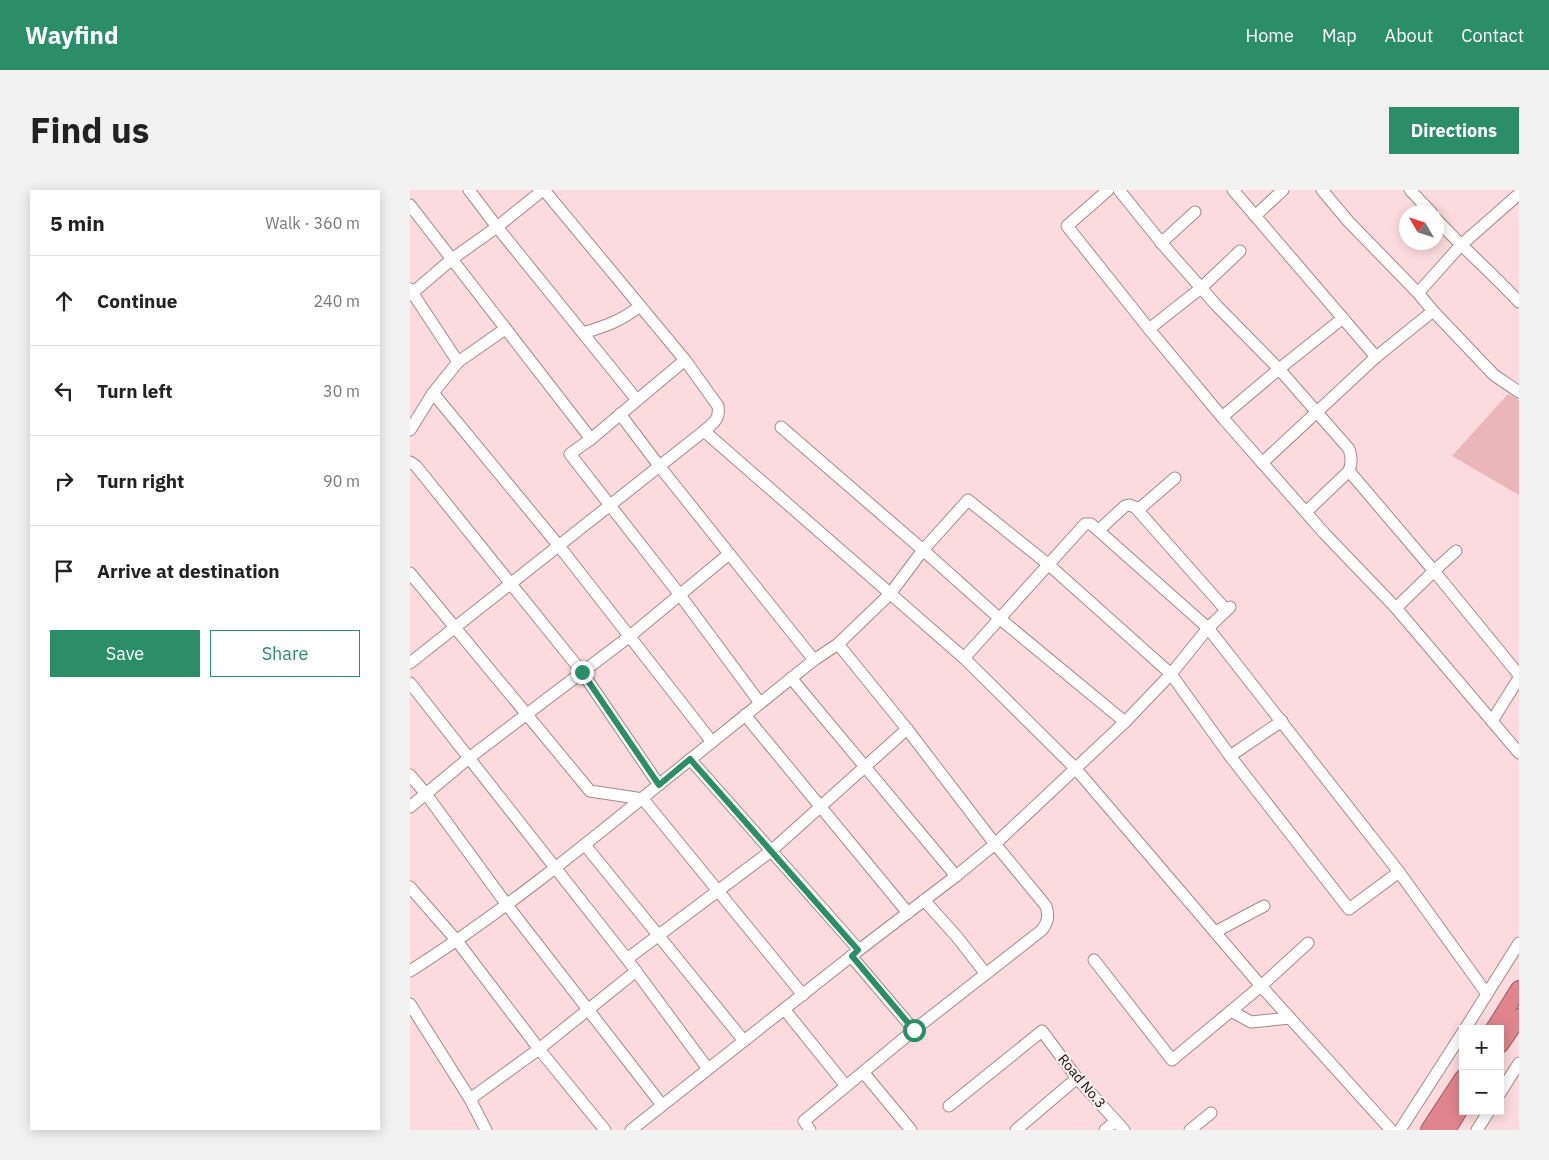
<!DOCTYPE html>
<meta charset="utf-8">
<style>
body{margin:0;font-family:"IBM Plex Sans",sans-serif;background:#f2f2f2;color:#222}
.controls{position:absolute;right:15px;bottom:15px;display:grid;overflow:hidden;border-radius:0px;box-shadow:0 2px 12px #0003}
.controls button{width:45px;height:45px;display:grid;place-items:center;padding:0;border:0;border-bottom:1px solid #e0e0e0;background:#fff;color:#222;font:25px sans-serif}
.compass{position:absolute;left:989px;top:15px;width:45px;height:45px;border-radius:50%;background:#fff;box-shadow:0 2px 12px #0003;rotate:309deg}
.stop{position:absolute;width:15px;height:15px;margin:-11px;border:4px solid #2b8e69;border-radius:50%;background:#fff}
.stop.end{background:#2b8e69;border-color:#fff;box-shadow:0 1px 5px #0008}
.list{margin:0;padding:0;list-style:none}
h2{display:flex;justify-content:space-between;align-items:center;height:65px;margin:0;padding:0 20px;font-size:21px}
h2 small{font-size:16px;font-weight:400;color:#767676}
.list li{display:grid;grid-template-columns:32px 1fr auto;gap:15px;align-items:center;box-sizing:border-box;height:90px;padding:0 20px;border-top:1px solid #e0e0e0}
.list b{display:block;font-size:19px;white-space:nowrap}
.list em{font-size:16px;font-style:normal;color:#767676}
.actions{display:flex;gap:10px;padding:15px 20px}
.actions a{flex:1;padding:11px 0;border:1px solid #2b8e69;border-radius:0px;text-align:center;font-size:18px;color:#2b8e69}
.actions .main{background:#2b8e69;color:#fff}
.icon{flex:none;width:28px;height:28px;fill:none;stroke:currentColor;stroke-width:2;stroke-linecap:round;stroke-linejoin:round}
.map{position:relative;flex:none;width:1109px;height:940px;overflow:hidden;border-radius:0px}
header{display:flex;align-items:center;gap:30px;box-sizing:border-box;height:70px;padding:0 25px;background:#2b8e69;color:#fff}
header strong{font-size:24px}
nav{display:flex;gap:28px;margin-inline-start:auto;font-size:18px}
.intro{display:flex;align-items:center;justify-content:space-between;box-sizing:border-box;height:120px;padding:0 30px}
h1{margin:0;font-size:35px}
.button{padding:12px 22px;border-radius:0px;background:#2b8e69;color:#fff;font-size:18px;font-weight:700}
main{display:flex;gap:30px;padding:0 30px}
aside{flex:1;background:#fff;border-radius:0px;box-shadow:0 2px 12px #0003}
.map>svg:first-child{display:block}
</style>
<header>
<strong>Wayfind</strong>
<nav><a>Home</a><a>Map</a><a>About</a><a>Contact</a></nav>
</header>
<div class="intro"><h1>Find us</h1><a class="button">Directions</a></div>
<main>
<aside>
<h2>5 min<small>Walk · 360 m</small></h2>
<ul class="list">
<li><svg class="icon" aria-label="ahead" viewBox="0 0 24 24"><path d="M12 20V5M6 11l6-6 6 6"/></svg><div><b>Continue</b></div><em>240 m</em></li>
<li><svg class="icon" aria-label="left" viewBox="0 0 24 24"><path d="M17 20v-9H6M10 6l-5 5 5 5"/></svg><div><b>Turn left</b></div><em>30 m</em></li>
<li><svg class="icon" aria-label="right" viewBox="0 0 24 24"><path d="M7 20v-9h11M14 6l5 5-5 5"/></svg><div><b>Turn right</b></div><em>90 m</em></li>
<li><svg class="icon" aria-label="arrive" viewBox="0 0 24 24"><path d="M6 21V4h12l-3 4 3 4H6"/></svg><div><b>Arrive at destination</b></div></li>
</ul>
<div class="actions"><a class="main">Save</a><a>Share</a></div>
</aside>
<div class="map">
<svg width="1109" height="940" viewBox="0 0 1109 940">
<rect width="100%" height="100%" fill="#fbdbdd"/>
<polygon fill="#eab6b9" points="1098,204 1109,210 1109,305 1042,266"/>
<g fill="none" stroke-linecap="round" stroke-linejoin="round">
<g stroke="#a6888a" stroke-width="13">
<g id="minor">
<polyline points="59,0 87,37 227,210"/>
<polyline points="698,0 657,36 739,139 812,227 914,343 986,418 1109,563"/>
<path d="M709,0L754,56L807,116L869,179L939,259C942,267 942,273 939,281L896,322"/>
<polyline points="823,0 966,167"/>
<polyline points="912,0 938,31 1008,103 1023,121 1084,185 1109,202"/>
<polyline points="1000,0 1021,22"/>
<polyline points="0,15 181,249"/>
<polyline points="845,26 873,0"/>
<path d="M1026,29C1053,58 1082,83 1109,112"/>
<polyline points="751,53 785,22"/>
<polyline points="0,99 48,172"/>
<polyline points="1008,103 1051,55 1109,4"/>
<polyline points="0,105 42,69 87,37 133,0"/>
<polyline points="739,139 791,98 830,61"/>
<path d="M173,143C196,136 211,131 230,116"/>
<polyline points="275,170 181,249 160,264 270,405 350,513"/>
<polyline points="23,203 149,356 302,552"/>
<polyline points="210,224 250,277 404,470"/>
<polyline points="812,227 869,179 933,128"/>
<polyline points="371,237 513,360 589,428 715,532"/>
<polyline points="0,240 23,203 48,172 95,139"/>
<polyline points="294,241 554,468 666,579 851,796 981,940"/>
<polyline points="0,272 6,276 172,482 249,595"/>
<polyline points="852,273 966,167 1023,121"/>
<polyline points="939,281 1024,381 986,418"/>
<polyline points="728,320 765,288"/>
<polyline points="689,340 715,316 719,315 725,317 816,420"/>
<polyline points="1046,361 1024,381 1109,485"/>
<polyline points="0,383 180,601 233,609 393,805"/>
<polyline points="428,454 497,539"/>
<polyline points="554,468 675,334 681,334 798,438 989,682 1077,804"/>
<path d="M0,473L294,241C304,233 310,229 308,216L275,170L134,0"/>
<polyline points="381,488 546,686"/>
<polyline points="0,493 217,769 298,879"/>
<polyline points="335,525 498,723"/>
<polyline points="1082,531 1109,488"/>
<polyline points="820,566 872,531"/>
<polyline points="0,585 16,604 97,715 252,915"/>
<polyline points="0,617 59,568 220,446 319,364"/>
<polyline points="175,655 334,851"/>
<polyline points="0,697 47,751 129,859 195,940"/>
<polyline points="514,710 547,747 576,784"/>
<polyline points="805,742 854,716"/>
<path d="M449,760L546,686L585,654L636,716C639,726 638,732 632,740L504,840"/>
<polyline points="217,769 361,661 497,539 585,654 715,532 761,484 798,438 820,417"/>
<polyline points="684,770 762,870 851,796 898,753"/>
<path d="M0,781C89,725 170,659 251,593C302,552 353,511 404,470L428,454L480,404L513,360L558,310L639,375L761,484L820,566L939,719L989,682"/>
<polyline points="0,814 60,909 76,940"/>
<polyline points="374,819 436,896"/>
<polyline points="821,821 841,832 880,828"/>
<polyline points="1055,839 1109,753"/>
<polyline points="453,882 501,940"/>
<polyline points="1090,903 1109,873"/>
<polyline points="60,909 129,859 225,782"/>
<polyline points="539,916 632,841 667,888 714,940"/>
<polyline points="221,940 449,760 280,569"/>
<polyline points="400,940 394,931 504,840 441,766"/>
<polyline points="606,940 667,888"/>
<polyline points="695,940 706,931"/>
<polyline points="780,940 801,923"/>
<polyline points="990,940 1053,842"/>
<polyline points="1067,940 1079,921"/>
</g>
</g>
<g stroke="#995a60" stroke-width="18">
<g id="highway">
<polyline points="1084,839 1109,799"/>
<polyline points="1090,855 1109,827"/>
<polyline points="1019,940 1053,888"/>
<polyline points="1037,940 1053,914"/>
</g>
</g>
<use href="#minor" stroke="#fff" stroke-width="11"/>
<use href="#highway" stroke="#e0858e" stroke-width="16"/>
</g>
<g fill="none" stroke-linecap="round" stroke-linejoin="round">
<polyline stroke="#2b8e69" stroke-width="6" points="172,482 249,595 280,569 448,760 442,766 504,840"/>
</g>
<g text-anchor="middle" stroke-width="4.5" stroke-linejoin="round" paint-order="stroke">
<g font-size="14" fill="#140a0b" stroke="#fbeeee">
<text transform="translate(672 891) rotate(50)" y="5">Road No.3</text>
</g>
</g>
</svg>
<div class="controls">
<button>+</button>
<button>−</button>
</div>
<svg class="compass" viewBox="-18 -18 36 36"><path d="M0-13l5 13h-10z" fill="#e53935"/><path d="M0 13l5-13h-10z" fill="#767676"/></svg>
<div class="stop" style="left:504px;top:840px"></div>
<div class="stop end" style="left:172px;top:482px"></div>
</div>
</main>
